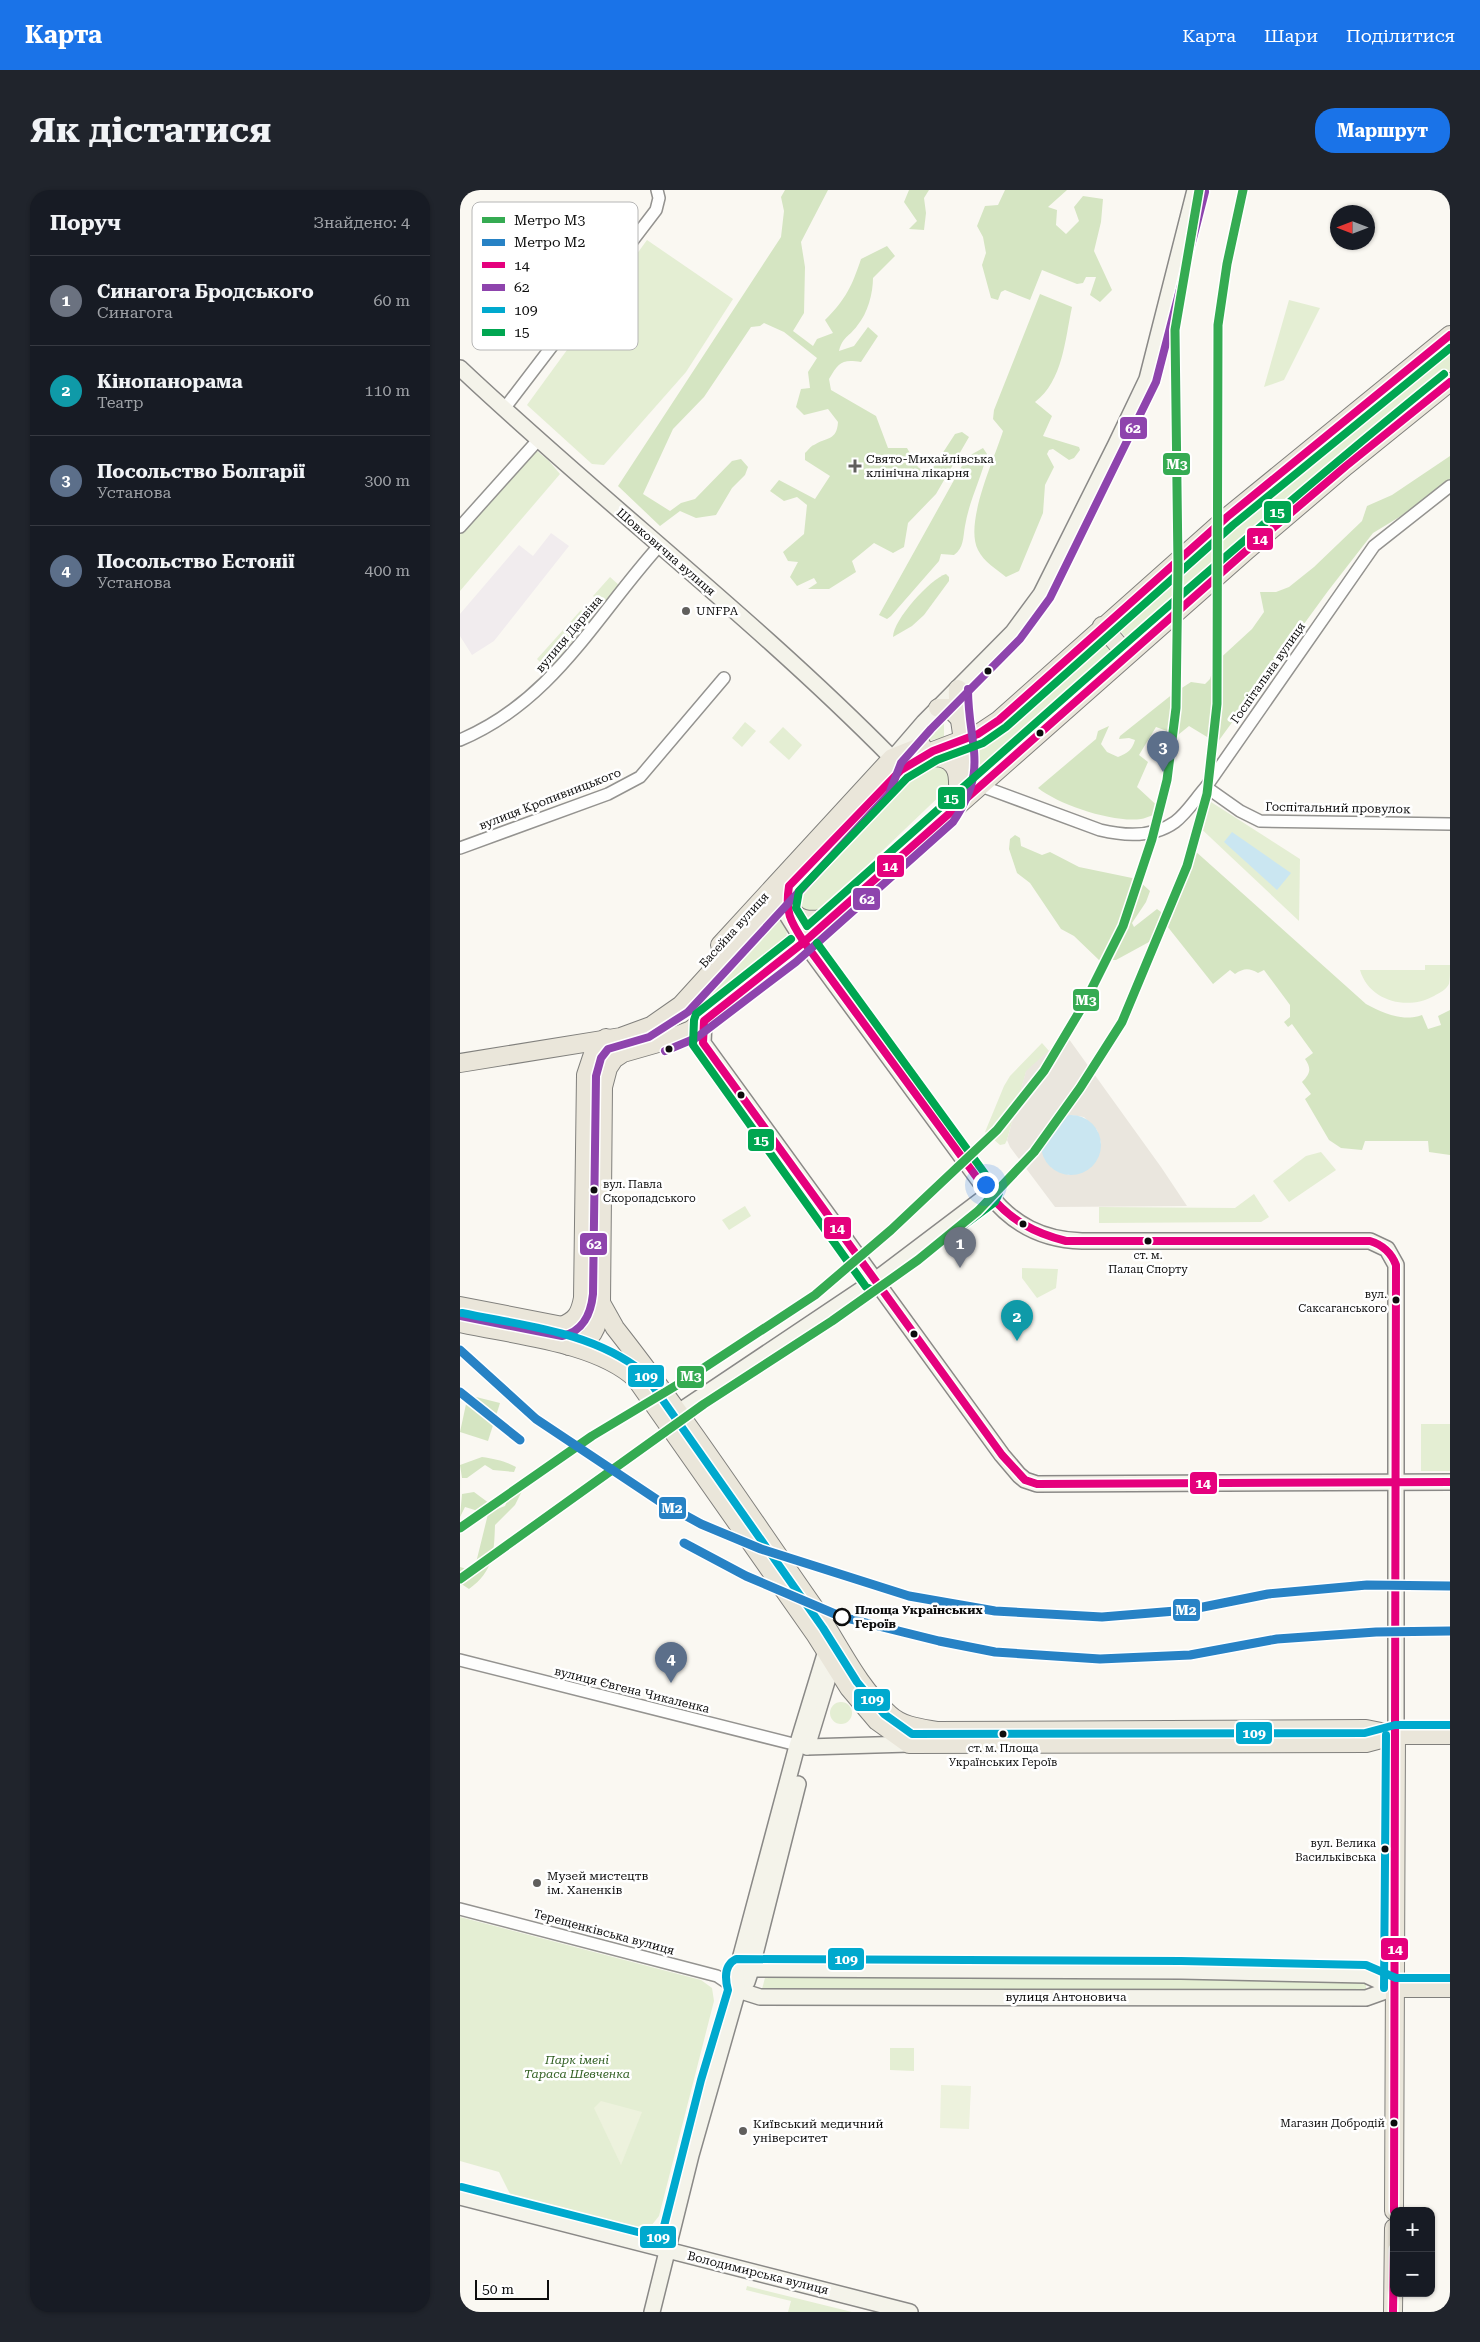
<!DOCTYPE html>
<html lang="uk">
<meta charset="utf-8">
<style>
body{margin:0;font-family:"Roboto Serif",serif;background:#20242c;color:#f1f3f6}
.controls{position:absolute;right:15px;bottom:15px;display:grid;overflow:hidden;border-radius:10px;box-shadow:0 1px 4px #0004}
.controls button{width:45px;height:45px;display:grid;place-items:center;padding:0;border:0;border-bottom:1px solid #363941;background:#171b24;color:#f1f3f6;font:25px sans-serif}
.compass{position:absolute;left:870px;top:15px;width:45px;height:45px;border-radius:50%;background:#171b24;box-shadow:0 1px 4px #0004;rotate:270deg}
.scale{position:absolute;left:15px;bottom:12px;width:74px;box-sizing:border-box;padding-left:5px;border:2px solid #0d0d0d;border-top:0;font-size:14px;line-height:18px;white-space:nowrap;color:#0d0d0d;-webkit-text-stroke:4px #fff;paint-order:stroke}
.you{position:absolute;left:525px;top:994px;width:18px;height:18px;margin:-12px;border:4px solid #fff;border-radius:50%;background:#1a73e8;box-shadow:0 0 0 8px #1a73e833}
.badge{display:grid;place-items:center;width:32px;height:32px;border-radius:50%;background:#1a73e8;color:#fff;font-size:16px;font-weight:700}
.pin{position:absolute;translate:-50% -41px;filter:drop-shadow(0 1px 2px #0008)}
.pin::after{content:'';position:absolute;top:26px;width:18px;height:15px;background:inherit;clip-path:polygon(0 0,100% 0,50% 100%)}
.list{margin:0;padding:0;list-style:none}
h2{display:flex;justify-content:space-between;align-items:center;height:65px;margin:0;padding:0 20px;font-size:21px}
h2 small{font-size:16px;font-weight:400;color:#9ea1a6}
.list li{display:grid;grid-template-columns:32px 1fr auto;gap:15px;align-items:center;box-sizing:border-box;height:90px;padding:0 20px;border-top:1px solid #363941}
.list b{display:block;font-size:19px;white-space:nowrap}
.list p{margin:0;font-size:16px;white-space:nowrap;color:#9ea1a6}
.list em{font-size:16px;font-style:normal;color:#9ea1a6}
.map{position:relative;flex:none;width:990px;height:2122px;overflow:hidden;border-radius:20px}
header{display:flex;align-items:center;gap:30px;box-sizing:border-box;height:70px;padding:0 25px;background:#1a73e8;color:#fff}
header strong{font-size:24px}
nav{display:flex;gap:28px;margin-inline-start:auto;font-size:18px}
.intro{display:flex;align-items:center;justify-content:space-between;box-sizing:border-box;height:120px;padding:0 30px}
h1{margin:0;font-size:35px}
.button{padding:12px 22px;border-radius:20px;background:#1a73e8;color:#fff;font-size:18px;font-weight:700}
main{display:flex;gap:30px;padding:0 30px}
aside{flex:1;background:#171b24;border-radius:20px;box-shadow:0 1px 4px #0004}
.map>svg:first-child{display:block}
</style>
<header>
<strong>Карта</strong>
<nav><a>Карта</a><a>Шари</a><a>Поділитися</a></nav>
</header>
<div class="intro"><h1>Як дістатися</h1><a class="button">Маршрут</a></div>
<main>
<aside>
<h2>Поруч<small>Знайдено: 4</small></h2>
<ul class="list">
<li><span class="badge" style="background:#6b7280">1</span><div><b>Синагога Бродського</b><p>Синагога</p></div><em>60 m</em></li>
<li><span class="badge" style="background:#0f9aa8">2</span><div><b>Кінопанорама</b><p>Театр</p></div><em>110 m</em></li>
<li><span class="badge" style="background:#5c6f8a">3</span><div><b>Посольство Болгарії</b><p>Установа</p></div><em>300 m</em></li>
<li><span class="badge" style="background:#5c6f8a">4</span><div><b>Посольство Естонії</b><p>Установа</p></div><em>400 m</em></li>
</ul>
</aside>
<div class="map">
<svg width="990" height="2122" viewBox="0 0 990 2122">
<rect width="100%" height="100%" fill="#faf8f2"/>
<polygon fill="#f1ecee" points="91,343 109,356 34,451 12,465 0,446 0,424 59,355 73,366"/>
<g fill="#e4eed3">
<polygon points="187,50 273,109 226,182 144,275 132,274 67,215"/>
<polygon points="829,110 860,118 824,190 804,197"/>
<polygon points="990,158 990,182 883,266 673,448 668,449 659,440 660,435 873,249"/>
<polygon points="72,257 89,271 100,284 0,401 0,337"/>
<polygon points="150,387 160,396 144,415 133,406"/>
<polygon points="121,420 131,429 88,480 77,469"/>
<polygon points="643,453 651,458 650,467 513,592 508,561 543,539 637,455"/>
<polygon points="478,524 484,525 484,547 460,553 455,549"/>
<polygon points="285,532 296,541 282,557 272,548"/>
<polygon points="323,537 342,555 329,570 309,552"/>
<polygon points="479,574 488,580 491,592 488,598 354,726 344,728 332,708 335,704 430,599 453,581"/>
<polygon points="751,612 840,669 839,731 734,632"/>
<polygon points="319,727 327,738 326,753 252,812 219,832 312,728"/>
<path d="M965,775H990C990,781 990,790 989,794C986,800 979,803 974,806C947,821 909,811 900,780H965Z"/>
<polygon points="582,853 589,861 566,882 547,950 545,954 540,955 525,942 544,896 550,886"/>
<polygon points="861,962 876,980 829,1012 813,991 846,966"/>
<polygon points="794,1004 809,1027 801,1032 639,1033 639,1017 775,1018"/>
<polygon points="285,1016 291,1026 269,1040 262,1030"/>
<polygon points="562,1078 598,1079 596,1098 577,1108 562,1088"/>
<rect x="961" y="1234" width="29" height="47"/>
<circle cx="381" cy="1523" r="11"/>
<polygon points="0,1727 241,1790 252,1798 254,1811 199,2026 191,2036 177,2038 54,2007 50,2004 39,1982 0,1971"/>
<polygon points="307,1780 906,1785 906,1808 300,1807"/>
<polygon points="430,1858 454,1858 454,1881 430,1880"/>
<polygon points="287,2096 392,2122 328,2122 331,2111 286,2100"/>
</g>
<g fill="#d5e5c2">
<path d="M325,0H368L341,52L345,77L344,123L333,141L353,156L357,149L373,143L365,130C386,109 392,96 401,69L427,56L435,66L413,88C413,103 408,123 397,136C389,147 383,146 379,161L394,156L408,137L418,146L401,172C382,169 379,172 369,189L371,200L416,226L428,258H447L458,277L464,282L471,281L495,244L502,242L509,247L476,304L448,333L444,357L433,363L414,353L392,371L396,382L369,399H348L357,393L354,388L337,396L330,387L338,372L328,371L323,362L344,344L347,315L337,307L324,311L310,301L319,290L355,309L370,286L345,270V263C348,261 350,256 354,255C366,247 377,251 378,232L368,219L344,225L336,217L341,199L350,198L348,182L357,168L324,142L304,133L300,136L291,137L244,207L213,239L183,304L210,321L221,313L235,309L272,271L281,269L288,277L285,285L272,298L256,325L236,328L220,321L200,336L158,296L321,47L324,21L321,7Z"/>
<polygon points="449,0 469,0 464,8 466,23 464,40 449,39 457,31 444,12"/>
<polygon points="545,0 607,0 588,17 597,20 596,35 606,44 619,31 614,17 623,6 643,9 641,32 634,61 652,100 640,112 630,105 636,87 626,87 623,93 617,94 582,80 570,110 545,100 541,102 538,110 531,108 522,75 526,63 523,47 517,36 525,16 538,15"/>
<path d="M580,104L612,117C605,149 603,191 575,212L592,226L583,246L619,257L620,260L614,268L609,270L593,259L589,260L587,264L594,277L585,295L583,323L559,381L546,387C536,379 524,372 518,360C504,333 534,270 543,241L533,229L534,220Z"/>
<path d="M523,258L527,264C521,289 509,311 505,336C503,347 504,358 494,365L481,364L479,371L431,426L427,429L419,425L503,274L507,267Z"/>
<path d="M990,266V290L941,326L913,343L868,401L757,553L729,536L718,545L696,537L679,565L688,572L677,597L703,621C696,623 688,628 681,629C654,633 599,615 578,598L636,549L638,541L649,536L641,554L647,562L658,567C668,563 672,560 675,550L669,548L659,549L660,546L714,503L731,492L745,494L750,489L755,473L792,439L804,422L800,402H816L829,397L854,377L902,331L907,316L932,305Z"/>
<path d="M486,384L489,387V391L464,425L452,436L433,447C433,430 470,389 486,384Z"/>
<polygon points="555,645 560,648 561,656 582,665 590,662 619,677 677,689 690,701 686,712 672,733 674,737 697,719 701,722 701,736 689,752 656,770 639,770 614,746 601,739 570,693 557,683 549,659 550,649"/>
<path d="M734,660L906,814C923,823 942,832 962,825L968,839L981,835L978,826L990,820V965L969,962L968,951H905L902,960L881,958L869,950L845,909L851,904L842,892C850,884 852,879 845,869L853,863L832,834L828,837L824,832L830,827V815L804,780L798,783C789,778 784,778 775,784L770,780L753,794L707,736Z"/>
<polygon points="8,1205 40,1213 28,1251 0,1242"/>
<path d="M22,1267C35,1269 45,1271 56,1277L54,1282L33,1280L25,1275L7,1288H2L0,1275Z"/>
<path d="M57,1294L64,1297L55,1315L35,1335C34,1362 34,1381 9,1399L0,1393V1377L14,1381L28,1324L5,1317L0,1327L2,1304L14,1302L37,1319L45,1316L53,1296Z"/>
</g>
<g fill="#edf2dd">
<polygon points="481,1895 511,1896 509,1939 480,1938"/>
<polygon points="141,1911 182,1922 161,1975 134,1918"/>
</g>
<path fill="#eae6de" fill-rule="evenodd" d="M606,845L701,977L727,1016L595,1017L550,957L547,950L566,881ZM611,925L624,927L637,940L641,953L609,985L591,977L581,960V954L588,935Z"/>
<g fill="#cae6f1">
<polygon points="772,642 831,683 817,700 764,652"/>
<circle cx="611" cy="955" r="30"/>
</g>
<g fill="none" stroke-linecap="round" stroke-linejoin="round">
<g stroke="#949390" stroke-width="14">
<g id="street">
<polyline points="44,219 196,20 199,8 197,0"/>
<polyline points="0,337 79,249"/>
<path d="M0,550C93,511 135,427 199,356"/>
<path d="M521,596L640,640C665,646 693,648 715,632C727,623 736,608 746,597L914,356L990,296"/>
<polyline points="746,597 780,621 800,631 990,634"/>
<polyline points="0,658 148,604 180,587 264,488"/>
<polyline points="0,1470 345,1557"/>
<polyline points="0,1719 257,1786 278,1800"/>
</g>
</g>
<g stroke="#8a8987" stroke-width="18">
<g id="secondary">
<path d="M0,178C141,311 296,430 432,568"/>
<polyline points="433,568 464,532 553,442 581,404 656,254 687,189 735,0"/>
<path d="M326,713L327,725L344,752L529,1004C553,1035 583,1050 622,1051H910L927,1059L936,1075V1545"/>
<polyline points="244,831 243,853 542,1265 559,1285 565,1290 577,1294 990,1292"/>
<polyline points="217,1223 414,1091 529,1004"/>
<polyline points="347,1557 375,1465"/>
<polyline points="347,1557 449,1554"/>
<polyline points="278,1779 721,1781 906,1785 934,1798"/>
<polyline points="278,1800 300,1807 906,1808 934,1798"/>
<polyline points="278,1800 287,1792 291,1780 338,1594"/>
<polyline points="0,2007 450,2122"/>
<polyline points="192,2122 231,1965 278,1800 275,1788 337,1556 366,1461 373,1456"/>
</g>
</g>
<g stroke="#81807d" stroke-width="20">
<g id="primary">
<polyline points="642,436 667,465"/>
<polyline points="478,518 489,518 502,531"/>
<path d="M462,568C484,564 499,571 498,594"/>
<path d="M491,616C496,608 502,600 504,592C510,565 496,529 498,499"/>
<path d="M326,710C334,732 351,733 372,726"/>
<polyline points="260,755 432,568 462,556"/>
<polyline points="0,873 161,847 191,836 221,815 329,696 441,580 473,561 518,544 539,530 767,327 990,145"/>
<polyline points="143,897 148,878 154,869 163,863 198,853 231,840 330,764 786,361 886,276 990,192"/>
<path d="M141,1113L155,1138C225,1227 288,1323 353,1416C378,1452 396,1495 429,1524C443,1537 461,1538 478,1541L906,1539L936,1545H990"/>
<polyline points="0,1116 113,1138"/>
<path d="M0,1133C53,1145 137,1152 176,1189L355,1444L389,1498L417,1531L449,1554L906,1553L936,1545"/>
<path d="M102,1136C116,1130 120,1124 123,1108L126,885L135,858L146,848"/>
<path d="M109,1156C136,1152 137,1136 141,1113L143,897L141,885"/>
<polyline points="934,1798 990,1798"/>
<polyline points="934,2021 936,1545"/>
<polyline points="933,2122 934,2038"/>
</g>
</g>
<use href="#street" stroke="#fefefd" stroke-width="11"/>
<use href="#secondary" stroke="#f4f3ea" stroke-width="15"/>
<use href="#primary" stroke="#eae6da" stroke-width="18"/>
<g stroke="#fff" stroke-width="11">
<g id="bus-1">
<polyline points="990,192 886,276 786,361 344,752 244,831 243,853 542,1265 565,1290 577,1294 990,1292"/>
<path d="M934,2021L936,1075C931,1062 923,1055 910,1051H606C574,1043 550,1030 529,1004L344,752C330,731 325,722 329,696L441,580L473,561L518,544L539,530L767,327L990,145"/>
<polyline points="933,2122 934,2059"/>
</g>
</g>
<g stroke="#fff" stroke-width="11">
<g id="bus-2">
<path d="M205,861L236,848L336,772L493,632C530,578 508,556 508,499"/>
<path d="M0,1126L102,1146C123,1142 131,1123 133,1104L136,886L141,868L148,859L189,847L228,822L429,604L441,573L471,539L560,449L590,408L696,192L745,2"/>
</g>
</g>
<g stroke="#fff" stroke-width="11">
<g id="bus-3">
<path d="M2,1123C64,1136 131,1141 183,1182L363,1438L397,1492L424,1524L452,1544L905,1543L935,1535H990"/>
<polyline points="924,1798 926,1545"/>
<path d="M2,1997L201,2048L241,1890L268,1800C265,1789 264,1775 276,1769L721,1771L906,1775L936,1788H990"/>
</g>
</g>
<g stroke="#fff" stroke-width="11">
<g id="bus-4">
<path d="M984,184C765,361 557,550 347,736L336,718L339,701L447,588L477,570L523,553L546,537L773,335L990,158"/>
<polyline points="331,749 236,824 234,830 233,855 406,1097 415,1101 535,1012 539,1003 357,753"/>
</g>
</g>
<use href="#bus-1" stroke="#e5007d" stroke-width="8"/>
<use href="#bus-2" stroke="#8e44ad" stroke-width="8"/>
<use href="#bus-3" stroke="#00a9ce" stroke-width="8"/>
<use href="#bus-4" stroke="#00a651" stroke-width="8"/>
<g stroke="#fff" stroke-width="12">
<g id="metro-1">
<polyline points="0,1338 132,1246 227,1189 355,1105 431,1040 537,940 584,881 624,814 663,736 692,649 707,590 716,518 718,375 715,140 739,0"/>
<polyline points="0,1389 244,1214 372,1131 458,1070 518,1021 574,962 620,898 662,832 727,676 747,604 757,514 758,135 767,74 783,0"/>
</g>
</g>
<g stroke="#fff" stroke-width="12">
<g id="metro-2">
<polyline points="0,1160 76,1229 199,1311 241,1334 301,1359 449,1406 535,1421 642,1427 728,1420 808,1404 907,1395 990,1396"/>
<polyline points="0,1202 60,1250"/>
<polyline points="224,1353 286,1386 382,1427 479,1451 535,1462 640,1469 730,1465 817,1449 916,1442 990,1441"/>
</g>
</g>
<use href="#metro-1" stroke="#35ab52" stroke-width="9"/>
<use href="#metro-2" stroke="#2782c5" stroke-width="9"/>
</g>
<g fill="#605f5d" stroke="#fff" stroke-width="2">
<path d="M392.5 268.5h5v5h5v5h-5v5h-5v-5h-5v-5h5z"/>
<circle cx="226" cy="421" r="5"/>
<circle cx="77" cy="1693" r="5"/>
<circle cx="283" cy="1941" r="5"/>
</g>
<g fill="#0d0d0d" stroke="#fff" stroke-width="2">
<circle cx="528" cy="481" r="4.5"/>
<circle cx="580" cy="543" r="4.5"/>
<circle cx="209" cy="859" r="4.5"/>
<circle cx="281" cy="905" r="4.5"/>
<circle cx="134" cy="1000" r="4.5"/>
<circle cx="563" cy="1034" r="4.5"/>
<circle cx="688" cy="1051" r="4.5"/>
<circle cx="936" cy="1110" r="4.5"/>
<circle cx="454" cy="1144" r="4.5"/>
<circle cx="543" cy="1544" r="4.5"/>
<circle cx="925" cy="1659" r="4.5"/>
<circle cx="934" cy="1933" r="4.5"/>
</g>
<circle fill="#fff" stroke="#0d0d0d" stroke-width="2.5" cx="382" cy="1427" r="8"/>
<g text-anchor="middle" stroke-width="5" stroke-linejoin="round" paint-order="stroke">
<g font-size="11" fill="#0d0d0d" stroke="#fff" text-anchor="end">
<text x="143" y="998" text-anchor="start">вул. Павла<tspan x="143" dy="14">Скоропадського</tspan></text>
<text x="688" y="1069" text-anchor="middle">ст. м.<tspan x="688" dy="14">Палац Спорту</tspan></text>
<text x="927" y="1108">вул.<tspan x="927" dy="14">Саксаганського</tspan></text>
<text x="543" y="1562" text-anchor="middle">ст. м. Площа<tspan x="543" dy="14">Українських Героїв</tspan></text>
<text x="916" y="1657">вул. Велика<tspan x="916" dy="14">Васильківська</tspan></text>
<text x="925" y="1937">Магазин Добродій</text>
</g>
<g font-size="12" fill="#0d0d0d" stroke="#fff" text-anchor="start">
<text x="406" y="273">Свято-Михайлівська<tspan x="406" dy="14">клінічна лікарня</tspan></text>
<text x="236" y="425">UNFPA</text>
<text x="87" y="1690">Музей мистецтв<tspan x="87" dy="14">ім. Ханенків</tspan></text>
<text x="293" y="1938">Київський медичний<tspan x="293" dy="14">університет</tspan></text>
</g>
<g font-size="12" fill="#0d0d0d" stroke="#fff">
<text transform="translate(206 362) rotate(41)" y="4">Шовковична вулиця</text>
<text transform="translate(109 444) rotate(-50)" y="4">вулиця Дарвіна</text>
<text transform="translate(808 483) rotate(-55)" y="4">Госпітальна вулиця</text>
<text transform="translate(90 609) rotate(-21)" y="4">вулиця Кропивницького</text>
<text transform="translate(878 618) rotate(1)" y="4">Госпітальний провулок</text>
<text transform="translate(274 740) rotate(-48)" y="4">Басейна вулиця</text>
<text transform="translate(172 1500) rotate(14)" y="4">вулиця Євгена Чикаленка</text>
<text transform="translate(144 1742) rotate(15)" y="4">Терещенківська вулиця</text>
<text x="606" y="1811">вулиця Антоновича</text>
<text transform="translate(298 2083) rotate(14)" y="4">Володимирська вулиця</text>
</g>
<g font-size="12" font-weight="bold" fill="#0d0d0d" stroke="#fff" text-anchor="start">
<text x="395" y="1424">Площа Українських<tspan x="395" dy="14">Героїв</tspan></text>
</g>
<g font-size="12" font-style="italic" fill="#315f22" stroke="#fff">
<text x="117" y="1874">Парк імені<tspan x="117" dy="14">Тараса Шевченка</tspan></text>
</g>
</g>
<rect x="12" y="12" width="166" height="148" rx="8" fill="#fff" stroke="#b6b6b6" stroke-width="1"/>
<rect x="22" y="27" width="23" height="6" fill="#35ab52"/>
<rect x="22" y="49" width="23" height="7" fill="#2782c5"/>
<rect x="22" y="72" width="23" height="6" fill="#e5007d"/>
<rect x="22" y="94" width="23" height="7" fill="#8e44ad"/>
<rect x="22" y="117" width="23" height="6" fill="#00a9ce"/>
<rect x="22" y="139" width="23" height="7" fill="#00a651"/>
<g font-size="14" fill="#0d0d0d">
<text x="54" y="35">Метро M3</text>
<text x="54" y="57">Метро M2</text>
<text x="54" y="80">14</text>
<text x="54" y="102">62</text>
<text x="54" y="125">109</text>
<text x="54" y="147">15</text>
</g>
<g stroke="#fff" stroke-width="2">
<rect x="659" y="226" width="29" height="24" rx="5" fill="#8e44ad"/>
<rect x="702" y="262" width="29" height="24" rx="5" fill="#35ab52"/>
<rect x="803" y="310" width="29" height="24" rx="5" fill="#00a651"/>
<rect x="786" y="337" width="28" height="24" rx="5" fill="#e5007d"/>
<rect x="477" y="596" width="29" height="24" rx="5" fill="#00a651"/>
<rect x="416" y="664" width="29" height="24" rx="5" fill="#e5007d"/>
<rect x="392" y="697" width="29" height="24" rx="5" fill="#8e44ad"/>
<rect x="612" y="798" width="28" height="24" rx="5" fill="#35ab52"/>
<rect x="287" y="938" width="28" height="24" rx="5" fill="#00a651"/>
<rect x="363" y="1026" width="29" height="24" rx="5" fill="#e5007d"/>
<rect x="119" y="1042" width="29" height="24" rx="5" fill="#8e44ad"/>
<rect x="167" y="1174" width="38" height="24" rx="5" fill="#00a9ce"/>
<rect x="216" y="1175" width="29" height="24" rx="5" fill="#35ab52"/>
<rect x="729" y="1281" width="29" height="24" rx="5" fill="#e5007d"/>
<rect x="198" y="1306" width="29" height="24" rx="5" fill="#2782c5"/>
<rect x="712" y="1408" width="29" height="24" rx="5" fill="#2782c5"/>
<rect x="393" y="1498" width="38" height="24" rx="5" fill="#00a9ce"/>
<rect x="775" y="1531" width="38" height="24" rx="5" fill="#00a9ce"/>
<rect x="920" y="1747" width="29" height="24" rx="5" fill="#e5007d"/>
<rect x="367" y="1757" width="38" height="24" rx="5" fill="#00a9ce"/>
<rect x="179" y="2035" width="38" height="24" rx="5" fill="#00a9ce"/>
</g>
<g font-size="14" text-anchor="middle" font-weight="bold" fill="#fff">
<text x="673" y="243">62</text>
<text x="717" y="279">M3</text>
<text x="817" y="327">15</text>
<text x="800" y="354">14</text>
<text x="491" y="613">15</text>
<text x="430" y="681">14</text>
<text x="407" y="714">62</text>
<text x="626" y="815">M3</text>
<text x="301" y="955">15</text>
<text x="377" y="1043">14</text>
<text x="134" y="1059">62</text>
<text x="186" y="1191">109</text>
<text x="231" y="1191">M3</text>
<text x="743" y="1298">14</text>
<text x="212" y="1323">M2</text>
<text x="726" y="1425">M2</text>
<text x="412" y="1514">109</text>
<text x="794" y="1548">109</text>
<text x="935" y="1764">14</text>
<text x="386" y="1774">109</text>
<text x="198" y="2052">109</text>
</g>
</svg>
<div class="controls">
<button>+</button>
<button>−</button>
</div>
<svg class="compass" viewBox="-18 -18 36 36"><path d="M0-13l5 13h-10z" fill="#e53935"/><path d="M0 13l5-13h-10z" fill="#9ea1a6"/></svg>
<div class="scale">50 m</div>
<div class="you"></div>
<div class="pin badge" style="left:500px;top:1078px;background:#6b7280">1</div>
<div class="pin badge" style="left:557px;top:1151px;background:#0f9aa8">2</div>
<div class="pin badge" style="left:703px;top:582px;background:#5c6f8a">3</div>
<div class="pin badge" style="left:211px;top:1493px;background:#5c6f8a">4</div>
</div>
</main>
